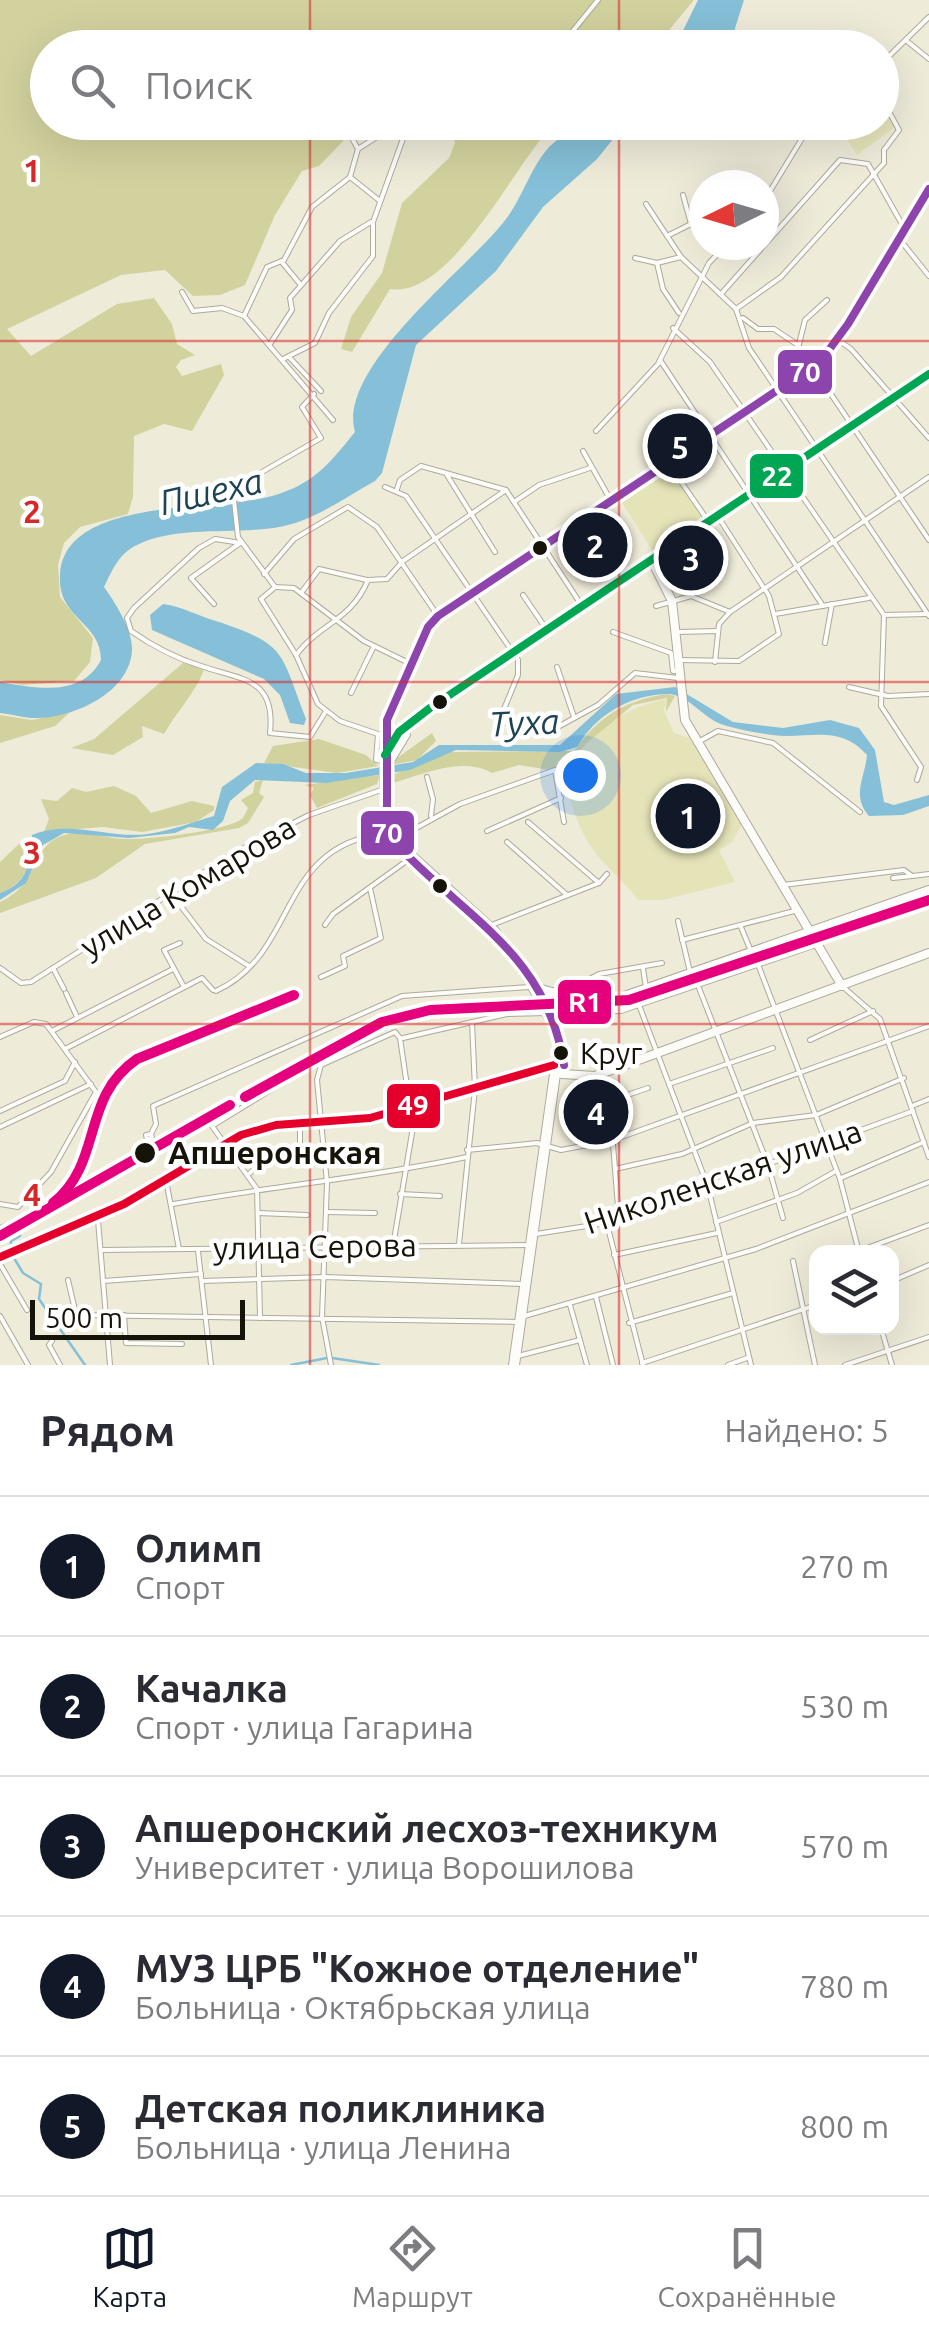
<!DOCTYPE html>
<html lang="ru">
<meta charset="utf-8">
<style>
body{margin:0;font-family:Ubuntu,sans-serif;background:#f2f2f3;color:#2b2b33}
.controls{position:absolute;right:30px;bottom:30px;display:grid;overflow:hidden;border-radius:20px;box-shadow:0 10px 40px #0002}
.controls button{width:90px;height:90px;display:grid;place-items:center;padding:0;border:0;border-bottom:2px solid #e1e1e2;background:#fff;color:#2b2b33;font:50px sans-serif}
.compass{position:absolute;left:689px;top:170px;width:90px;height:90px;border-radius:50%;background:#fff;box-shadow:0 10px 40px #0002;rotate:265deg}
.scale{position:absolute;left:30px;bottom:25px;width:215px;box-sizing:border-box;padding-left:10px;border:5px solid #161409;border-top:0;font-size:28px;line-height:35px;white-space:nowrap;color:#161409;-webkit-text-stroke:8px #fff;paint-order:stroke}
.you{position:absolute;left:580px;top:775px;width:35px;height:35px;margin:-25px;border:8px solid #fff;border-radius:50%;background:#1a73e8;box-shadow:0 0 0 15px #1a73e833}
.badge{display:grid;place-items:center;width:65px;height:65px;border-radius:50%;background:#111827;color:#fff;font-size:32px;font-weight:700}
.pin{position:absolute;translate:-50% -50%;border:5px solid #fff;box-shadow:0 2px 10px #0006}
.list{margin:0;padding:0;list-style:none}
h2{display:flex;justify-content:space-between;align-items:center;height:130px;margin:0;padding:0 40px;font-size:42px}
h2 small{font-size:32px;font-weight:400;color:#7c7c81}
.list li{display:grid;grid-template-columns:65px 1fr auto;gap:30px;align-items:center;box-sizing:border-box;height:140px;padding:0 40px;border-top:2px solid #e1e1e2}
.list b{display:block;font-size:38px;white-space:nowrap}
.list p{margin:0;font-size:32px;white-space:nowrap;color:#7c7c81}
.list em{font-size:32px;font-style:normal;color:#7c7c81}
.icon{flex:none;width:55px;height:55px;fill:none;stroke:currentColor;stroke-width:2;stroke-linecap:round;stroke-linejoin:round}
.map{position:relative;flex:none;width:929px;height:1365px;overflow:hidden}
.search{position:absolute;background:#fff;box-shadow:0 10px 40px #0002;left:30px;right:30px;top:30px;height:110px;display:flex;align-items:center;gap:25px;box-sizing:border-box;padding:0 35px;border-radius:55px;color:#7c7c81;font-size:38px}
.sheet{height:830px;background:#fff}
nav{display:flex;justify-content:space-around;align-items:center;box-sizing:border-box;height:140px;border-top:2px solid #e1e1e2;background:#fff;font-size:28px;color:#7c7c81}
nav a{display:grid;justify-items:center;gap:5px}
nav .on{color:#111827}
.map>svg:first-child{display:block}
</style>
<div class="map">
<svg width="929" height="1365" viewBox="0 0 929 1365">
<rect width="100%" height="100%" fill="#efebd9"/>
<g fill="#e5e4b9">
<polygon points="882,105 895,127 857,155 837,123 882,122"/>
<polygon points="671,468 705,518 653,552 621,501"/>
<path d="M667,699L664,711L674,733L690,738L742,825L732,842L719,850L735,882L663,900H638C625,881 606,868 594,851C577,828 571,802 563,775C590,734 620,708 667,699Z"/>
</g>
<g fill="#d2d29f">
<polygon points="0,0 694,0 655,47 503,47 492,38 469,48 48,48 48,122 336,123 346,138 319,166 302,171 275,215 245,285 220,295 193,296 165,270 121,275 7,329 31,356 117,304 154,298 172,324 177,344 195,355 181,360 176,367 182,376 221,364 224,375 192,431 164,424 134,436 133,497 128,514 80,527 64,543 58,565 60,597 93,638 90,662 74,681 22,685 0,680"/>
<path d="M452,123H555C516,160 452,299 390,289L352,352L341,349L351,317L382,273L402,203L449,158L455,143Z"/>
<path d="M183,663L204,670C194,695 177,711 164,734L142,726L143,737L113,755L71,748L94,739Z"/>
<path d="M666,694L675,696L666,712L667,698L633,705L588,742L562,772L519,765L492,773C461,755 420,776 389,784L385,778L449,752L574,751C599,716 624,701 666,694Z"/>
<polygon points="70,712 55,726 0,743 0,715 32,720"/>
<polygon points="432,733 436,741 417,760 386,766"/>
<polygon points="319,739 366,755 378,766 337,773 264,763 273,746"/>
<polygon points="380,775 377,784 317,808 310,795 314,788 304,785"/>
<path d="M263,780L259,793L264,797L248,823L239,828L145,844L96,878L0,913V902C40,884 30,848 61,836C81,828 102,838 123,839C147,840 229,831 243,818L248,808L241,800L253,793L255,782Z"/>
<polygon points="114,786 136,796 151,813 192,801 214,806 214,810 196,822 142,832 103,827 44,832 49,819 41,799 57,801 72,788 86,792"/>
<path d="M22,841L30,843C36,866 21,885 0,893V862Z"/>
</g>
<g fill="#85c0d8">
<polygon points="698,0 744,0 729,47 675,47"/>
<path d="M580,123H626L597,159L543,207L496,271L416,345L382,473L375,481C346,497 316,519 284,526C238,536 179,524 137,545C119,553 112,571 104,587C115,602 133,631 132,650C130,694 70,720 31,718C21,717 10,714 0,713V682C35,688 81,698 101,660C101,621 57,619 60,575C64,496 216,512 272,496C314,484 329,464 355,432C336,367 471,266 506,219C523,197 531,166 550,146C559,138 571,130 580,123Z"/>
<path d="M163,604C183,607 196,615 216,621C289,645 280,653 306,719L304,725L290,723L280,695L264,679L152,630L150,615Z"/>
<path d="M675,687L733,722L783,728L830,720L859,728L875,750L884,802L894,805L929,795V806L903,815L869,816C851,795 865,778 867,755C838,723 809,740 772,735C758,733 741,730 727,726C704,721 689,693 666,694C628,696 597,714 577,747L560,752L456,750L410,770L326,783L255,780L230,801L223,821L213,830L189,827L175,833L129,838L64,833L43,845L26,883L0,900V893C30,882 30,862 32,835C70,819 109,839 148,834C170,831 193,822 214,816L222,787L256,763L283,764L306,773H346L413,762L439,745H560L616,694Z"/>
</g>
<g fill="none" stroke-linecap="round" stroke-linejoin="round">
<g stroke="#85c0d8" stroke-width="2.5">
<polyline points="0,1226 12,1222 20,1229 20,1236 11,1241 11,1248"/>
<polyline points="14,1258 23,1273 41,1284 39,1299 85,1365"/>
<polyline points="332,1358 379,1365"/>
<polyline points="291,1365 327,1358"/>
</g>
<g stroke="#acaa9c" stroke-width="6">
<g id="street">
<polyline points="908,42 929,59"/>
<polyline points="559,48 598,0"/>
<polyline points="882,63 929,17"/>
<polyline points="343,122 358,149"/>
<polyline points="350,177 380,201"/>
<polyline points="764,201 812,122"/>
<polyline points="646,204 681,257 736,309 749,348 929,616"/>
<polyline points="667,236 691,224 683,195"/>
<polyline points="901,241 929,276"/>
<polyline points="635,258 657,263 681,257"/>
<polyline points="281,261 300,284"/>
<polyline points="657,263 663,289 679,313"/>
<polyline points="182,292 193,311 222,308 244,316 333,420"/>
<polyline points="721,294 840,160 868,164 903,226"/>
<polyline points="736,309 781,277 884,163 884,150 899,130 882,99"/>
<polyline points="244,316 267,267 284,260 312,207 350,177 358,149 383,133 406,126"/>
<polyline points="743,318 758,329 774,329 798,345 929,540"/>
<polyline points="673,328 710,362 884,615 881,706 921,767 917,780"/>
<polyline points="838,340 851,349 929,438"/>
<polyline points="270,344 292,310 290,298 340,241 371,222"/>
<polyline points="799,344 805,320 827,300"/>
<polyline points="290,358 321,391"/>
<polyline points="283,359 315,343 329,313 373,256 373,222 409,122"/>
<polyline points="660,360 823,606"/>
<polyline points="314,394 302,407 321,438 262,472 255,482 232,482 238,537 275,587 294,588 364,641 411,664"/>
<polyline points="596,431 658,364 709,263 726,245"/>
<polyline points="583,451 610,499"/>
<polyline points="669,464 708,521"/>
<polyline points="447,475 495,552"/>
<polyline points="385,487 406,496 518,660 518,675 499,721 545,734 598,705 635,673 678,678"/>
<polyline points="397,489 400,480 421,466 506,490 582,606"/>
<polyline points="514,502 539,485 590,468"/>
<polyline points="577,525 615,584"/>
<path d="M241,543L215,539L199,548L134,608L127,618L131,631C151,645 178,659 201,666C241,680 276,677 270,733L310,737L326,711"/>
<polyline points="264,574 294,539 348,507 377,527 438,616"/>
<polyline points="274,588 261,599 296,655 318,704 340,721 378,734 376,760 391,763 408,735 406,731"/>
<polyline points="301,593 319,569 367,580"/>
<polyline points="523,595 547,630"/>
<polyline points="214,604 191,578 240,543"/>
<polyline points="656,606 691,596 730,612"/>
<polyline points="775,614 869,598"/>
<polyline points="884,615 927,614"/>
<polyline points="613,632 671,653 673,671 678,671"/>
<polyline points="678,632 718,631"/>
<polyline points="825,643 832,604"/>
<path d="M296,655C320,623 351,621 368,580L387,579L403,561L506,490"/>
<polyline points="677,660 739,661 779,634 769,596 717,515"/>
<polyline points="715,662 719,624 730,612 929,477"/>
<polyline points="557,667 574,717"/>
<polyline points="849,687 888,696 929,694"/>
<polyline points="351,693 373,648"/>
<polyline points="698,742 718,731 773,743 860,812"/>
<polyline points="427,777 433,799 431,816"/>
<polyline points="528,822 599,883"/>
<polyline points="487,831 561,798"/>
<polyline points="398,838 460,804 555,770 564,822"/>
<polyline points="507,842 567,895"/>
<polyline points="893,878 912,876"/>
<polyline points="783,885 904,870 912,876 929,874"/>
<polyline points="170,892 206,939 249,966"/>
<polyline points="678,921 690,972"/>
<polyline points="325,925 333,914 412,857"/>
<polyline points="489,926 599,883 607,874"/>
<polyline points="741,927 750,949"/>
<polyline points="682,940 798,910"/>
<polyline points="814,941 929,906"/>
<polyline points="180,943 164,950 184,987"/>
<polyline points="759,967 840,1179 859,1252"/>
<polyline points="0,968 21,983 31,982 236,852 309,815 384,789"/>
<polyline points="53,968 64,989"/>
<polyline points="643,968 646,988"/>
<polyline points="321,977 345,966 343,956 381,938 370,888"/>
<polyline points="842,986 880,1019 929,1157"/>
<polyline points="699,988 768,1165 783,1218"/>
<path d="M216,991C300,953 275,845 387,833"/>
<polyline points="66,993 77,1017"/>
<polyline points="582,997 586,981 599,974 662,963"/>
<polyline points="639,1005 708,1187 751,1365"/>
<polyline points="52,1031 173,969"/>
<polyline points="0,1037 34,1022 46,1024 96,1092 51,1172 18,1207 0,1204"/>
<polyline points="403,1038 507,1014 621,1011 816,945"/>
<polyline points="810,1040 873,1011"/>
<polyline points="65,1049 202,978 213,990"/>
<polyline points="596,1077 612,1132 619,1219"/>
<polyline points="669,1084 773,1048"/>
<polyline points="604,1103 648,1088"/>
<polyline points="912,1106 929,1099"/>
<polyline points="0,1111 65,1081 75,1062"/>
<polyline points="0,1127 91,1084"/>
<polyline points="151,1134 156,1124 153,1106 402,996 529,987"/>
<polygon points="151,1134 152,1138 147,1140 146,1135"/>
<polyline points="467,1150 537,1143 561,1150 613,1140 929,1026"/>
<polyline points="615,1169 682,1154 753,1123 816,1115 904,1078"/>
<polyline points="250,1173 268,1155 300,1150 300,1128"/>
<polyline points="841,1178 924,1142"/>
<polyline points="166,1180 179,1249"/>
<polyline points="400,1194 440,1196"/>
<path d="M173,1204C271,1186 369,1178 467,1157"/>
<polyline points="326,1212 375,1213"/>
<polyline points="258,1213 307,1215"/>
<polyline points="98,1220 110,1365"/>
<polyline points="716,1222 797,1193 836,1171"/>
<polyline points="607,1224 643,1365"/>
<polyline points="536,1234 606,1223 913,1111"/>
<polyline points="459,1244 475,1089 472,1022"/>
<polyline points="101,1250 529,1245"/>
<polyline points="198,1251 211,1365"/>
<polyline points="859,1251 929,1225"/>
<polyline points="614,1255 717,1233"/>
<polyline points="793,1261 815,1365"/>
<polyline points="0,1264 27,1310"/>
<polyline points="68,1280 78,1323"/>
<polyline points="103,1281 201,1274"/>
<polyline points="203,1281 325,1277 523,1284"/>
<polyline points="892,1281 929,1265"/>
<polyline points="596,1297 613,1365"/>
<polyline points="570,1305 587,1365"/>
<polyline points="77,1315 519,1322"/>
<polyline points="124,1315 126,1343 182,1344"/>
<polyline points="0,1316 28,1365"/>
<polyline points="521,1317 756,1249 929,1182"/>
<polyline points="260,1318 257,1189 212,1126 287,1080"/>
<polyline points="629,1323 733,1293"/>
<polyline points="881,1328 892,1365"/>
<polyline points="52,1341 49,1345 60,1365"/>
<polyline points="518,1356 580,1340"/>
<polyline points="642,1363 816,1305"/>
<polyline points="331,1365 322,1317 327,1183 317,1080 321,1065 395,1032 400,1038 413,1127 393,1246"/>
<polyline points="728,1365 747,1358"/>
<polyline points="845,1365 929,1337"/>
</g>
</g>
<g stroke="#acaa9c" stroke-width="10">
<g id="secondary">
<polyline points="651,559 672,601 685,720 842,986"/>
<polyline points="387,751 399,732 430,708 929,374"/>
<polyline points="385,755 389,710 428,627 438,616 820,362 848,324 929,189"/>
<polyline points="384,781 387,833 495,931 534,988"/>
<polyline points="562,1074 595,1076 929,953"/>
</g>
</g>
<g stroke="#acaa9c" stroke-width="12">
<g id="primary">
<polyline points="534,988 588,1003 613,1001 929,891"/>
<polyline points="534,988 555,1028 564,1065"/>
<polyline points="0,1257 124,1204 241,1135 276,1125 370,1118 554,1065"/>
<polyline points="514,1365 555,1074"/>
</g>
</g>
<use href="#street" stroke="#fdfcf9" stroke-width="4"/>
<use href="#secondary" stroke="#fdfcf9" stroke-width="8"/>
<use href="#primary" stroke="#fdfcf9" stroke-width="10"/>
<g stroke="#acaa9c" stroke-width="10" stroke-linecap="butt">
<polyline id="secondary-bridge" points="384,781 385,755"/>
</g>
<use href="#secondary-bridge" stroke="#fdfcf9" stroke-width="8"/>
<g stroke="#fff" stroke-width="15">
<path id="bus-1" d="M564,1065C546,947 454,913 387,833V720L428,627L438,616L820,362L848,324L929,189"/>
</g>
<g stroke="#fff" stroke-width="15">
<polyline id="bus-2" points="385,755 399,732 430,708 929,374"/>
</g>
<g stroke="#fff" stroke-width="15">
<polyline id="bus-3" points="0,1257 124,1204 241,1135 276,1125 370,1118 554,1065"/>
</g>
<use href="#bus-1" stroke="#8e44ad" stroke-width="8"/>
<use href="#bus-2" stroke="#00a651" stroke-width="8"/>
<use href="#bus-3" stroke="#e4002b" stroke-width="8"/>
<g stroke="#fff" stroke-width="18">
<g id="rail-1">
<polyline points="245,1097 382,1022 430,1010 629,1000 929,900"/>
<path d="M53,1203C104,1162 80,1098 137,1059L294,995"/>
<polyline points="0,1236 230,1105"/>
</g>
</g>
<use href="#rail-1" stroke="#e5007d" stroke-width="10"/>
</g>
<path fill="none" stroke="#d62828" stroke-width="2.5" stroke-opacity="0.55" d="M310,0V48M619,0V48M310,122V1365M619,122V1365M0,341H929M0,682H929M0,1024H929"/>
<g fill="#161409" stroke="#fff" stroke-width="4">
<circle cx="540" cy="548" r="9"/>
<circle cx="440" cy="702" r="9"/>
<circle cx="440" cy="886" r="9"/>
<circle cx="561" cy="1053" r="9"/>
<circle cx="145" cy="1153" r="12"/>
</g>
<g text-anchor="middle" stroke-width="9" stroke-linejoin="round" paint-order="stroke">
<g font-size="30" fill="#161409" stroke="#fff" text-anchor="start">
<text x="580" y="1064">Круг</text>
</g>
<g font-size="32" fill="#161409" stroke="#fff">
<text transform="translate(188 887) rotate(-31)" y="11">улица Комарова</text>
<text transform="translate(723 1177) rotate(-19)" y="11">Николенская улица</text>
<text transform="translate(315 1247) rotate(-1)" y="11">улица Серова</text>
</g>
<g font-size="32" font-weight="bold" fill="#161409" stroke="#fff" text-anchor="start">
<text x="168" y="1164">Апшеронская</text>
</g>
<g font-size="35" font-style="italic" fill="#1d4355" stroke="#fff">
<text transform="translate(211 492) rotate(-13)" y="12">Пшеха</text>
<text transform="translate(524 723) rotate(-3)" y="12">Туха</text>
</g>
</g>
<g font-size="32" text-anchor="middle" font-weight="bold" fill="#d62828" stroke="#fff" stroke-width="9" stroke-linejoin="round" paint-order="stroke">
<text x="32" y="182">1</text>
<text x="32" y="523">2</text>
<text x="32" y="864">3</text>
<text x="32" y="1206">4</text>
</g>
<g stroke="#fff" stroke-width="4">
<rect x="776" y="348" width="58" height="48" rx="10" fill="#8e44ad"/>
<rect x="748" y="452" width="57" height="48" rx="10" fill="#00a651"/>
<rect x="359" y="809" width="57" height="48" rx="10" fill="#8e44ad"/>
<rect x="556" y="978" width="57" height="48" rx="10" fill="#e5007d"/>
<rect x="385" y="1082" width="57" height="48" rx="10" fill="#e4002b"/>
</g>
<g font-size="28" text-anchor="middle" font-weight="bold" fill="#fff">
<text x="805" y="382">70</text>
<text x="777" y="486">22</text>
<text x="387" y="843">70</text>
<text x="585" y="1012">R1</text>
<text x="413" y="1115">49</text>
</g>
</svg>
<div class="controls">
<button><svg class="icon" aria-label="layers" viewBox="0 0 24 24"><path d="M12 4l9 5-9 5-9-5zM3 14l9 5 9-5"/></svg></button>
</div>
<svg class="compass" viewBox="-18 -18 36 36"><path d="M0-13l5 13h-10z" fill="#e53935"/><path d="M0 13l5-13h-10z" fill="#7c7c81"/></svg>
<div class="scale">500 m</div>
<div class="you"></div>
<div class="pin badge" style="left:688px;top:816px">1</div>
<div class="pin badge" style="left:595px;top:545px">2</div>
<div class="pin badge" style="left:691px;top:558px">3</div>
<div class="pin badge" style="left:596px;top:1112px">4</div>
<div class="pin badge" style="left:680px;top:446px">5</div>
<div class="search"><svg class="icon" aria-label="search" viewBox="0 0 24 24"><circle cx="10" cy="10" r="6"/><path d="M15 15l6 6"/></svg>Поиск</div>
</div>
<section class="sheet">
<h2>Рядом<small>Найдено: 5</small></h2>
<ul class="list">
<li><span class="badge">1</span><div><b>Олимп</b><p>Спорт</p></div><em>270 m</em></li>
<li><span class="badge">2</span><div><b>Качалка</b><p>Спорт · улица Гагарина</p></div><em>530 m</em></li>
<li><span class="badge">3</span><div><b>Апшеронский лесхоз-техникум</b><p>Университет · улица Ворошилова</p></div><em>570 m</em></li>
<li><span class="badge">4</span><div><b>МУЗ ЦРБ &quot;Кожное отделение&quot;</b><p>Больница · Октябрьская улица</p></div><em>780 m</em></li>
<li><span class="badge">5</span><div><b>Детская поликлиника</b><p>Больница · улица Ленина</p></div><em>800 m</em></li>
</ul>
</section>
<nav>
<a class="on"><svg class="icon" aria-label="map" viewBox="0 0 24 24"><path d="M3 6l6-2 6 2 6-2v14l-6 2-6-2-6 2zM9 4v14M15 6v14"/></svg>Карта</a>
<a><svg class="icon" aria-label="directions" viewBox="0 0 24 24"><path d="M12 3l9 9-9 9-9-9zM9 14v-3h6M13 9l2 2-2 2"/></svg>Маршрут</a>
<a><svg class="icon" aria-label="saved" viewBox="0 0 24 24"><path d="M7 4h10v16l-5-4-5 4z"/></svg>Сохранённые</a>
</nav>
